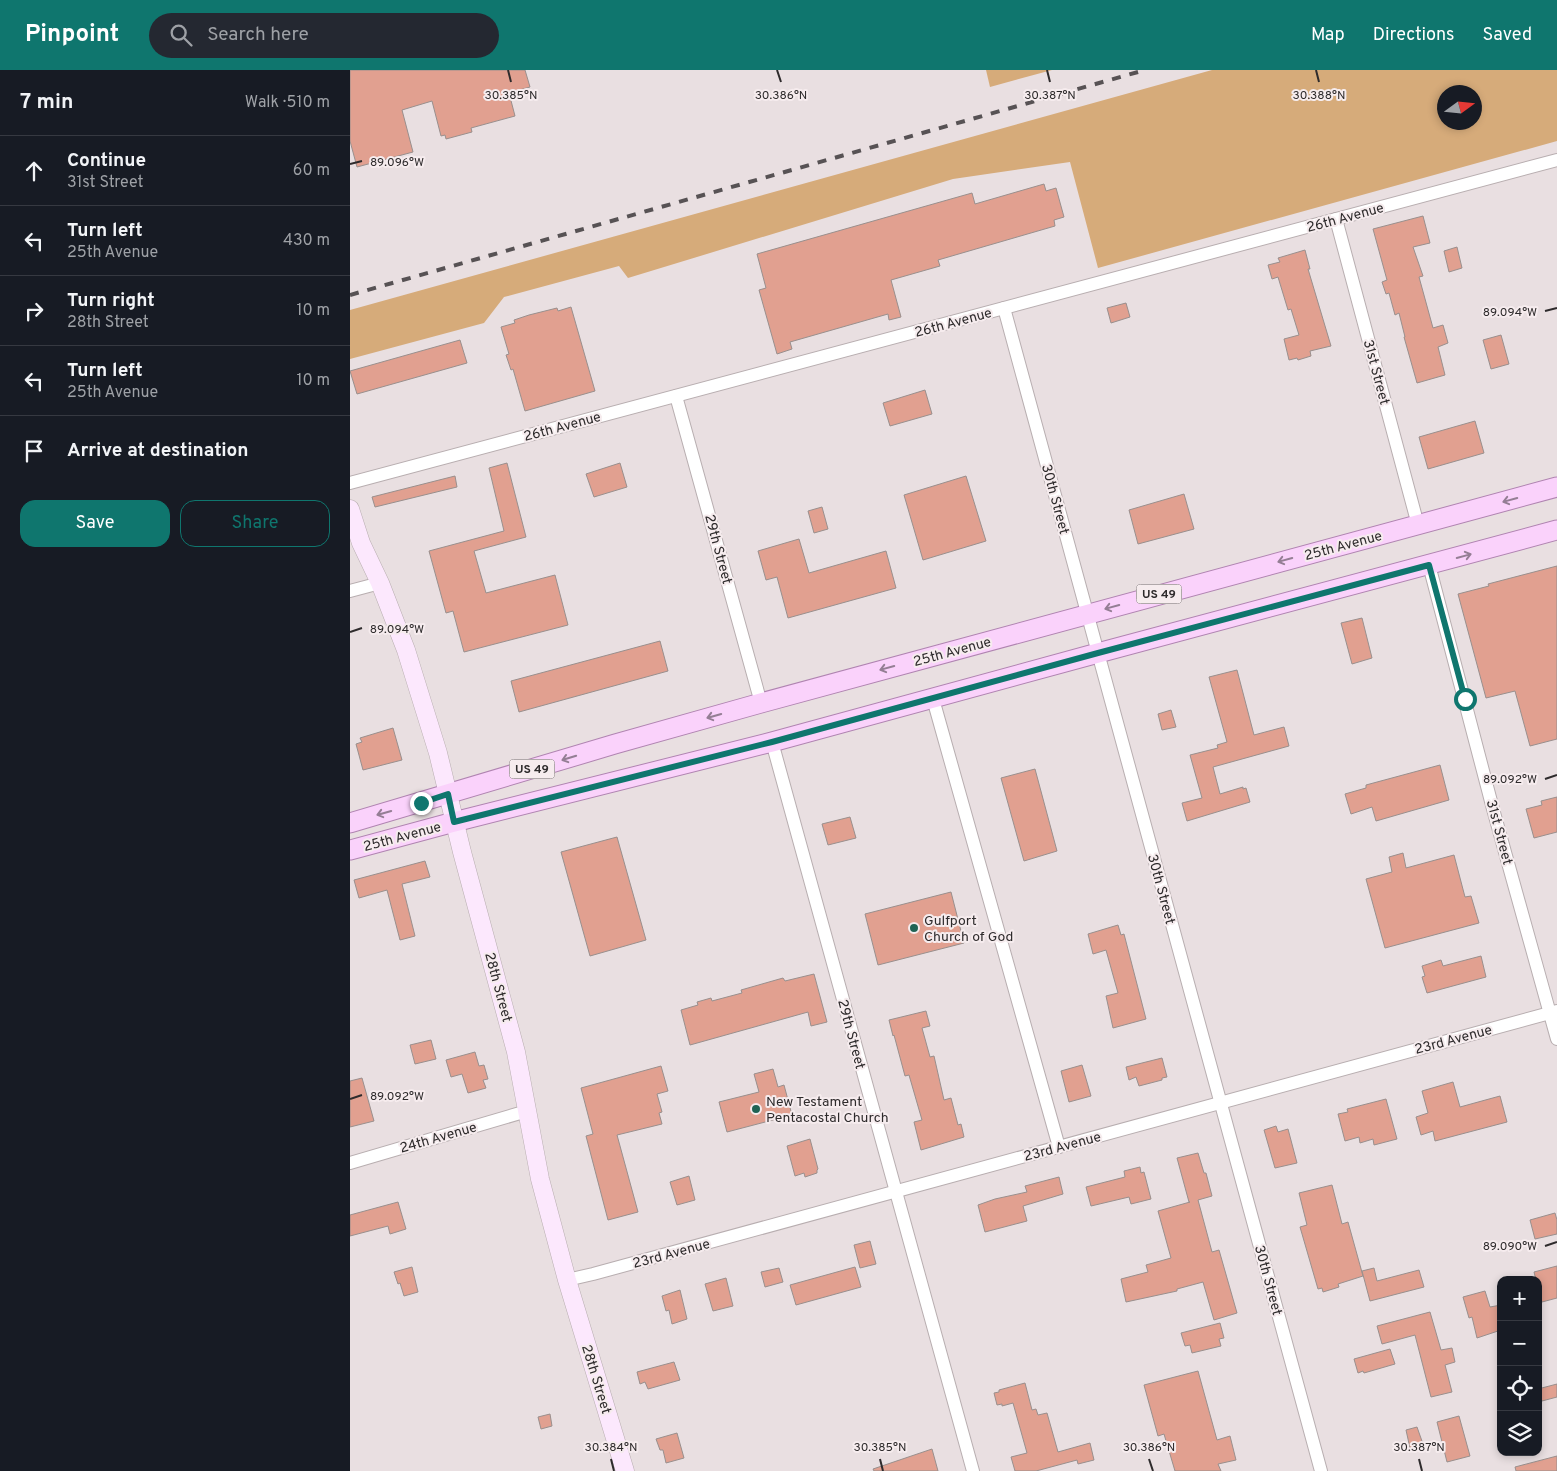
<!DOCTYPE html>
<meta charset="utf-8">
<style>
body{margin:0;font-family:Overpass,sans-serif;background:#242831;color:#f1f3f6}
.controls{position:absolute;right:15px;bottom:15px;display:grid;overflow:hidden;border-radius:10px;box-shadow:0 2px 8px #0003}
.controls button{width:45px;height:45px;display:grid;place-items:center;padding:0;border:0;border-bottom:1px solid #363941;background:#171b24;color:#f1f3f6;font:25px sans-serif}
.compass{position:absolute;left:1087px;top:15px;width:45px;height:45px;border-radius:50%;background:#171b24;box-shadow:0 2px 8px #0003;rotate:75deg}
.stop{position:absolute;width:15px;height:15px;margin:-11px;border:4px solid #0f766e;border-radius:50%;background:#fff}
.stop.end{background:#0f766e;border-color:#fff;box-shadow:0 1px 5px #0008}
.list{margin:0;padding:0;list-style:none}
h2{display:flex;justify-content:space-between;align-items:center;height:65px;margin:0;padding:0 20px;font-size:21px}
h2 small{font-size:16px;font-weight:400;color:#9ea1a6}
.list li{display:grid;grid-template-columns:32px 1fr auto;gap:15px;align-items:center;box-sizing:border-box;height:70px;padding:0 20px;border-top:1px solid #363941}
.list b{display:block;font-size:19px;white-space:nowrap}
.list p{margin:0;font-size:16px;white-space:nowrap;color:#9ea1a6}
.list em{font-size:16px;font-style:normal;color:#9ea1a6}
.actions{display:flex;gap:10px;padding:15px 20px}
.actions a{flex:1;padding:11px 0;border:1px solid #0f766e;border-radius:15px;text-align:center;font-size:18px;color:#0f766e}
.actions .main{background:#0f766e;color:#fff}
.icon{flex:none;width:28px;height:28px;fill:none;stroke:currentColor;stroke-width:2;stroke-linecap:round;stroke-linejoin:round}
.map{position:relative;flex:none;width:1207px;height:1401px;overflow:hidden}
header{display:flex;align-items:center;gap:30px;box-sizing:border-box;height:70px;padding:0 25px;background:#0f766e;color:#fff}
header strong{font-size:24px}
nav{display:flex;gap:28px;margin-inline-start:auto;font-size:18px}
.search{width:350px;height:45px;background:#242831;display:flex;align-items:center;gap:12px;box-sizing:border-box;padding:0 18px;border-radius:28px;color:#9ea1a6;font-size:19px}
main{display:flex}
aside{flex:1;background:#171b24}
.map>svg:first-child{display:block}
</style>
<header>
<strong>Pinpoint</strong>
<div class="search"><svg class="icon" aria-label="search" viewBox="0 0 24 24"><circle cx="10" cy="10" r="6"/><path d="M15 15l6 6"/></svg>Search here</div>
<nav><a>Map</a><a>Directions</a><a>Saved</a></nav>
</header>
<main>
<aside>
<h2>7 min<small>Walk · 510 m</small></h2>
<ul class="list">
<li><svg class="icon" aria-label="ahead" viewBox="0 0 24 24"><path d="M12 20V5M6 11l6-6 6 6"/></svg><div><b>Continue</b><p>31st Street</p></div><em>60 m</em></li>
<li><svg class="icon" aria-label="left" viewBox="0 0 24 24"><path d="M17 20v-9H6M10 6l-5 5 5 5"/></svg><div><b>Turn left</b><p>25th Avenue</p></div><em>430 m</em></li>
<li><svg class="icon" aria-label="right" viewBox="0 0 24 24"><path d="M7 20v-9h11M14 6l5 5-5 5"/></svg><div><b>Turn right</b><p>28th Street</p></div><em>10 m</em></li>
<li><svg class="icon" aria-label="left" viewBox="0 0 24 24"><path d="M17 20v-9H6M10 6l-5 5 5 5"/></svg><div><b>Turn left</b><p>25th Avenue</p></div><em>10 m</em></li>
<li><svg class="icon" aria-label="arrive" viewBox="0 0 24 24"><path d="M6 21V4h12l-3 4 3 4H6"/></svg><div><b>Arrive at destination</b></div></li>
</ul>
<div class="actions"><a class="main">Save</a><a>Share</a></div>
</aside>
<div class="map">
<svg width="1207" height="1401" viewBox="0 0 1207 1401">
<rect width="100%" height="100%" fill="#e9dfe1"/>
<g fill="#d6ab7a" fill-rule="evenodd">
<polygon points="636,0 702,0 640,17"/>
<path d="M862,0H1207V71L748,198L720,92L603,109L278,208L269,196L154,227L134,253L0,289V240ZM1094,22H1124V52H1094Z"/>
</g>
<g fill="#e1a090" stroke="#998f8d">
<polygon points="0,0 175,0 180,17 159,23 165,46 121,58 122,62 96,69 95,65 91,66 82,31 52,40 63,82 7,97 0,71"/>
<polygon points="694,114 696,121 706,118 714,147 704,150 705,156 588,190 590,196 541,210 551,247 539,250 538,244 440,272 442,279 427,284 409,220 416,218 407,184 622,123 625,134"/>
<polygon points="1073,146 1080,173 1063,177 1073,206 1069,207 1083,258 1093,255 1098,273 1088,277 1095,305 1067,313 1054,267 1055,267 1049,243 1045,245 1039,223 1036,224 1032,212 1037,210 1023,159"/>
<polygon points="1107,177 1112,198 1099,202 1094,181"/>
<polygon points="955,180 960,199 958,199 981,276 960,281 961,286 948,290 947,288 939,290 934,269 949,265 941,239 938,240 928,207 922,209 918,195 930,192 928,188"/>
<polygon points="776,233 780,247 761,253 757,238"/>
<polygon points="221,237 245,321 175,341 163,299 161,300 156,285 159,284 151,257 165,253 164,250 179,245 207,238 208,241"/>
<polygon points="1151,265 1159,294 1141,299 1133,270"/>
<polygon points="110,270 117,293 7,324 0,301"/>
<polygon points="575,320 582,344 540,356 533,333"/>
<polygon points="1125,351 1134,383 1078,399 1069,367"/>
<polygon points="157,393 176,467 124,481 136,523 205,505 218,555 114,582 103,541 96,543 79,481 154,461 139,398"/>
<polygon points="270,393 277,417 244,427 236,404"/>
<polygon points="105,406 107,417 25,437 22,427"/>
<polygon points="616,406 636,471 573,490 554,425"/>
<polygon points="834,424 844,459 788,474 779,440"/>
<polygon points="472,437 478,459 464,463 458,441"/>
<polygon points="449,469 459,503 536,481 546,518 438,548 427,507 416,510 408,481"/>
<polygon points="1207,496 1207,669 1180,676 1165,621 1136,628 1108,524 1139,516 1138,514"/>
<polygon points="1012,548 1022,588 1002,594 991,553"/>
<polygon points="310,571 318,601 169,642 161,611"/>
<polygon points="887,600 904,665 934,657 939,676 863,697 870,724 893,717 893,719 896,718 900,732 837,751 832,733 852,728 840,685 868,678 867,675 877,672 859,607"/>
<polygon points="821,640 826,657 812,660 808,644"/>
<polygon points="43,658 52,690 13,700 6,674 12,672 10,668"/>
<polygon points="1090,695 1099,730 1026,751 1022,737 1001,744 995,724 1016,718 1016,715"/>
<polygon points="685,699 707,781 674,791 651,708"/>
<polygon points="1207,727 1207,762 1184,768 1176,739 1192,735 1191,731"/>
<polygon points="500,747 506,768 478,775 472,754"/>
<polygon points="267,767 296,870 240,886 211,782"/>
<polygon points="1053,783 1056,798 1104,785 1115,827 1121,826 1129,853 1035,878 1016,809 1042,802 1039,787"/>
<polygon points="75,791 80,807 52,814 65,866 50,870 37,820 9,828 4,810"/>
<polygon points="601,822 614,873 528,895 515,844"/>
<polygon points="768,855 771,865 774,864 796,949 763,958 756,926 768,923 756,880 743,884 738,864"/>
<polygon points="1131,886 1136,907 1077,923 1072,907 1075,906 1072,896 1091,890 1093,896"/>
<polygon points="464,904 477,952 461,956 458,942 340,975 331,940 348,935 347,932 361,928 362,931 392,923 391,920 433,908 435,911"/>
<polygon points="576,941 580,956 572,958 580,987 584,986 594,1030 601,1028 608,1055 611,1054 614,1067 571,1080 564,1052 572,1050 559,1005 555,1006 544,965 543,966 539,950"/>
<polygon points="81,970 86,989 65,994 60,975"/>
<polygon points="125,982 129,996 134,995 138,1009 133,1010 136,1018 118,1023 112,1004 101,1007 96,990"/>
<polygon points="812,988 817,1007 812,1008 812,1010 789,1016 786,1007 779,1010 776,997"/>
<polygon points="732,995 741,1026 719,1032 711,1001"/>
<polygon points="311,996 318,1021 307,1024 312,1042 309,1043 312,1054 267,1065 288,1142 258,1150 236,1066 243,1064 231,1018"/>
<polygon points="423,999 428,1017 434,1015 442,1045 377,1062 369,1032 409,1022 404,1004"/>
<polygon points="12,1008 24,1051 0,1057 0,1011"/>
<polygon points="1103,1012 1110,1037 1150,1026 1157,1052 1085,1071 1083,1061 1071,1065 1066,1047 1078,1043 1072,1021"/>
<polygon points="1036,1029 1047,1069 1024,1075 1023,1069 1010,1073 1009,1067 995,1071 988,1044 998,1042 997,1039"/>
<polygon points="926,1056 928,1062 938,1059 947,1093 925,1098 914,1060"/>
<polygon points="460,1069 468,1099 467,1100 467,1103 455,1107 454,1103 445,1106 437,1076"/>
<polygon points="848,1083 854,1103 856,1103 862,1126 848,1130 862,1182 869,1180 887,1243 864,1250 853,1212 827,1219 827,1221 776,1232 771,1209 798,1202 796,1195 821,1188 808,1141 840,1132 839,1132 827,1088"/>
<polygon points="790,1097 791,1103 794,1102 801,1129 781,1134 779,1127 741,1136 736,1117 775,1107 774,1101"/>
<polygon points="339,1106 345,1130 327,1135 320,1112"/>
<polygon points="709,1107 713,1124 673,1136 677,1151 635,1162 628,1135 645,1129 677,1122 675,1116"/>
<polygon points="982,1115 992,1154 998,1152 1013,1206 988,1214 989,1217 973,1222 972,1218 968,1219 950,1157 957,1155 949,1123"/>
<polygon points="48,1132 56,1159 40,1164 38,1156 0,1166 0,1145"/>
<polygon points="1205,1143 1207,1150 1207,1164 1185,1169 1180,1150"/>
<polygon points="520,1171 526,1194 510,1198 504,1175"/>
<polygon points="1207,1196 1207,1228 1192,1232 1188,1219 1188,1210 1186,1210 1184,1202"/>
<polygon points="62,1197 68,1222 54,1226 50,1213 48,1214 44,1202"/>
<polygon points="505,1197 511,1217 446,1235 440,1215"/>
<polygon points="429,1198 433,1212 415,1217 411,1202"/>
<polygon points="1024,1198 1027,1211 1069,1200 1074,1217 1020,1231 1012,1201"/>
<polygon points="376,1208 383,1236 363,1241 355,1214"/>
<polygon points="330,1220 337,1249 322,1254 319,1240 316,1241 312,1226"/>
<polygon points="1135,1221 1140,1237 1151,1235 1151,1260 1127,1268 1122,1247 1119,1248 1113,1227"/>
<polygon points="1080,1242 1091,1280 1102,1278 1105,1292 1095,1295 1102,1322 1081,1327 1065,1265 1032,1274 1027,1256"/>
<polygon points="870,1253 874,1268 869,1269 871,1276 842,1283 840,1275 835,1276 831,1263"/>
<polygon points="1040,1279 1045,1294 1014,1303 1013,1301 1008,1303 1004,1289"/>
<polygon points="324,1292 330,1310 298,1319 295,1312 290,1314 287,1302"/>
<polygon points="848,1301 867,1370 880,1366 886,1390 868,1394 871,1401 825,1401 814,1364 808,1366 794,1315"/>
<polygon points="675,1313 682,1340 686,1339 688,1345 697,1343 708,1382 740,1373 744,1390 728,1394 727,1390 686,1401 665,1401 661,1387 677,1383 663,1333 652,1336 652,1334 647,1335 644,1323 649,1322 649,1320"/>
<polygon points="1207,1314 1207,1327 1192,1331 1188,1319"/>
<polygon points="200,1344 202,1356 191,1359 188,1347"/>
<polygon points="1109,1346 1120,1386 1097,1392 1087,1352"/>
<polygon points="1067,1357 1073,1374 1060,1378 1056,1360"/>
<polygon points="327,1363 334,1388 316,1393 313,1380 310,1380 306,1369"/>
<polygon points="582,1379 588,1401 524,1401 523,1399"/>
<polygon points="1207,1386 1207,1401 1166,1401 1165,1397"/>
</g>
<g fill="none" stroke-linecap="round" stroke-linejoin="round">
<g stroke="#b8aeb0" stroke-width="14">
<g id="street">
<polyline points="986,149 1068,455"/>
<polyline points="654,238 971,1401"/>
<polyline points="326,326 411,633"/>
<polyline points="0,413 1207,90"/>
<polyline points="1079,495 1143,739 1207,969"/>
<polyline points="0,521 30,513"/>
<polyline points="583,629 709,1077"/>
<polyline points="422,672 623,1401"/>
<polyline points="0,1093 177,1041"/>
<polyline points="217,1210 243,1204 1207,941"/>
</g>
</g>
<g stroke="#b8aeb0" stroke-width="19">
<polyline id="secondary" points="0,439 11,473 30,513 56,580 88,683 112,782 166,982 190,1109 217,1210 275,1401"/>
</g>
<g stroke="#b084b1" stroke-width="21">
<g id="primary">
<polyline points="0,753 265,674 411,633 1207,417"/>
<polyline points="0,780 104,752 422,672 748,583 1207,460"/>
</g>
</g>
<use href="#street" stroke="#fff" stroke-width="12"/>
<use href="#secondary" stroke="#fce8fd" stroke-width="18"/>
<use href="#primary" stroke="#fad2fb" stroke-width="19"/>
<polyline stroke="#575254" stroke-width="4" stroke-dasharray="9 9" stroke-linecap="butt" points="0,225 795,0"/>
</g>
<defs><path id="oneway-shaft" d="M-6 0H5M1.5-3L5.5 0L1.5 3" fill="none" stroke-width="1.6" stroke-linecap="round" stroke-linejoin="round" transform="scale(1.25)"/></defs>
<g stroke="#947e94">
<use href="#oneway-shaft" transform="translate(1160 430) rotate(165)"/>
<use href="#oneway-shaft" transform="translate(1114 486) rotate(-15)"/>
<use href="#oneway-shaft" transform="translate(935 490) rotate(165)"/>
<use href="#oneway-shaft" transform="translate(762 537) rotate(165)"/>
<use href="#oneway-shaft" transform="translate(537 598) rotate(165)"/>
<use href="#oneway-shaft" transform="translate(364 646) rotate(164)"/>
<use href="#oneway-shaft" transform="translate(219 688) rotate(163)"/>
<use href="#oneway-shaft" transform="translate(34 743) rotate(164)"/>
</g>
<g fill="none" stroke-linecap="round" stroke-linejoin="round">
<polyline stroke="#0f766e" stroke-width="6" points="71,733 98,724 104,752 422,672 748,583 1079,495 1115,629"/>
</g>
<path fill="none" stroke="#2e2b2c" stroke-width="2" d="M158,0L161,12M427,0L431,12M697,0L700,12M966,0L969,12M0,94L12,91M1195,241L1207,238M0,562L12,558M1195,709L1207,705M0,1029L12,1025M1195,1176L1207,1172M261,1389L264,1401M530,1389L533,1401M799,1389L803,1401M1069,1389L1072,1401"/>
<g fill="#1f6354" stroke="#f6ecee" stroke-width="2">
<circle cx="564" cy="858" r="5"/>
<circle cx="406" cy="1039" r="5"/>
</g>
<g text-anchor="middle" stroke-width="4" stroke-linejoin="round" paint-order="stroke">
<g fill="#f6ecee" stroke="#6a6566" stroke-width="1">
<rect x="786.5" y="514.5" width="45" height="19" rx="4"/>
<rect x="159.5" y="689.5" width="45" height="19" rx="4"/>
</g>
<g font-size="12" font-weight="bold" fill="#2e2b2c">
<text x="809" y="528">US 49</text>
<text x="182" y="703">US 49</text>
</g>
<g font-size="14" fill="#2e2b2c" stroke="#f6ecee">
<text transform="translate(995 147) rotate(-15)" y="5">26th Avenue</text>
<text transform="translate(603 252) rotate(-15)" y="5">26th Avenue</text>
<text transform="translate(1027 302) rotate(75)" y="5">31st Street</text>
<text transform="translate(212 356) rotate(-15)" y="5">26th Avenue</text>
<text transform="translate(706 429) rotate(75)" y="5">30th Street</text>
<text transform="translate(993 475) rotate(-15)" y="5">25th Avenue</text>
<text transform="translate(369 479) rotate(75)" y="5">29th Street</text>
<text transform="translate(602 581) rotate(-15)" y="5">25th Avenue</text>
<text transform="translate(1150 762) rotate(75)" y="5">31st Street</text>
<text transform="translate(52 766) rotate(-15)" y="5">25th Avenue</text>
<text transform="translate(812 819) rotate(75)" y="5">30th Street</text>
<text transform="translate(149 917) rotate(75)" y="5">28th Street</text>
<text transform="translate(502 964) rotate(75)" y="5">29th Street</text>
<text transform="translate(1103 969) rotate(-15)" y="5">23rd Avenue</text>
<text transform="translate(88 1067) rotate(-16)" y="5">24th Avenue</text>
<text transform="translate(712 1076) rotate(-15)" y="5">23rd Avenue</text>
<text transform="translate(321 1183) rotate(-15)" y="5">23rd Avenue</text>
<text transform="translate(919 1210) rotate(75)" y="5">30th Street</text>
<text transform="translate(247 1309) rotate(73)" y="5">28th Street</text>
</g>
<g font-size="14" fill="#2e2b2c" stroke="#f6ecee" text-anchor="start">
<text x="574" y="855">Gulfport<tspan x="574" dy="16">Church of God</tspan></text>
<text x="416" y="1036">New Testament<tspan x="416" dy="16">Pentacostal Church</tspan></text>
</g>
</g>
<g font-size="12" text-anchor="middle" fill="#2e2b2c" stroke="#f6ecee" stroke-width="4" stroke-linejoin="round" paint-order="stroke">
<text x="161" y="29">30.385°N</text>
<text x="431" y="29">30.386°N</text>
<text x="700" y="29">30.387°N</text>
<text x="969" y="29">30.388°N</text>
<text x="47" y="96">89.096°W</text>
<text x="1160" y="246">89.094°W</text>
<text x="47" y="563">89.094°W</text>
<text x="1160" y="713">89.092°W</text>
<text x="47" y="1030">89.092°W</text>
<text x="1160" y="1180">89.090°W</text>
<text x="261" y="1381">30.384°N</text>
<text x="530" y="1381">30.385°N</text>
<text x="799" y="1381">30.386°N</text>
<text x="1069" y="1381">30.387°N</text>
</g>
</svg>
<div class="controls">
<button>+</button>
<button>−</button>
<button><svg class="icon" aria-label="locate" viewBox="0 0 24 24"><circle cx="12" cy="12" r="6"/><path d="M12 2v4M12 18v4M2 12h4M18 12h4"/></svg></button>
<button><svg class="icon" aria-label="layers" viewBox="0 0 24 24"><path d="M12 4l9 5-9 5-9-5zM3 14l9 5 9-5"/></svg></button>
</div>
<svg class="compass" viewBox="-18 -18 36 36"><path d="M0-13l5 13h-10z" fill="#e53935"/><path d="M0 13l5-13h-10z" fill="#9ea1a6"/></svg>
<div class="stop" style="left:1115px;top:629px"></div>
<div class="stop end" style="left:71px;top:733px"></div>
</div>
</main>
